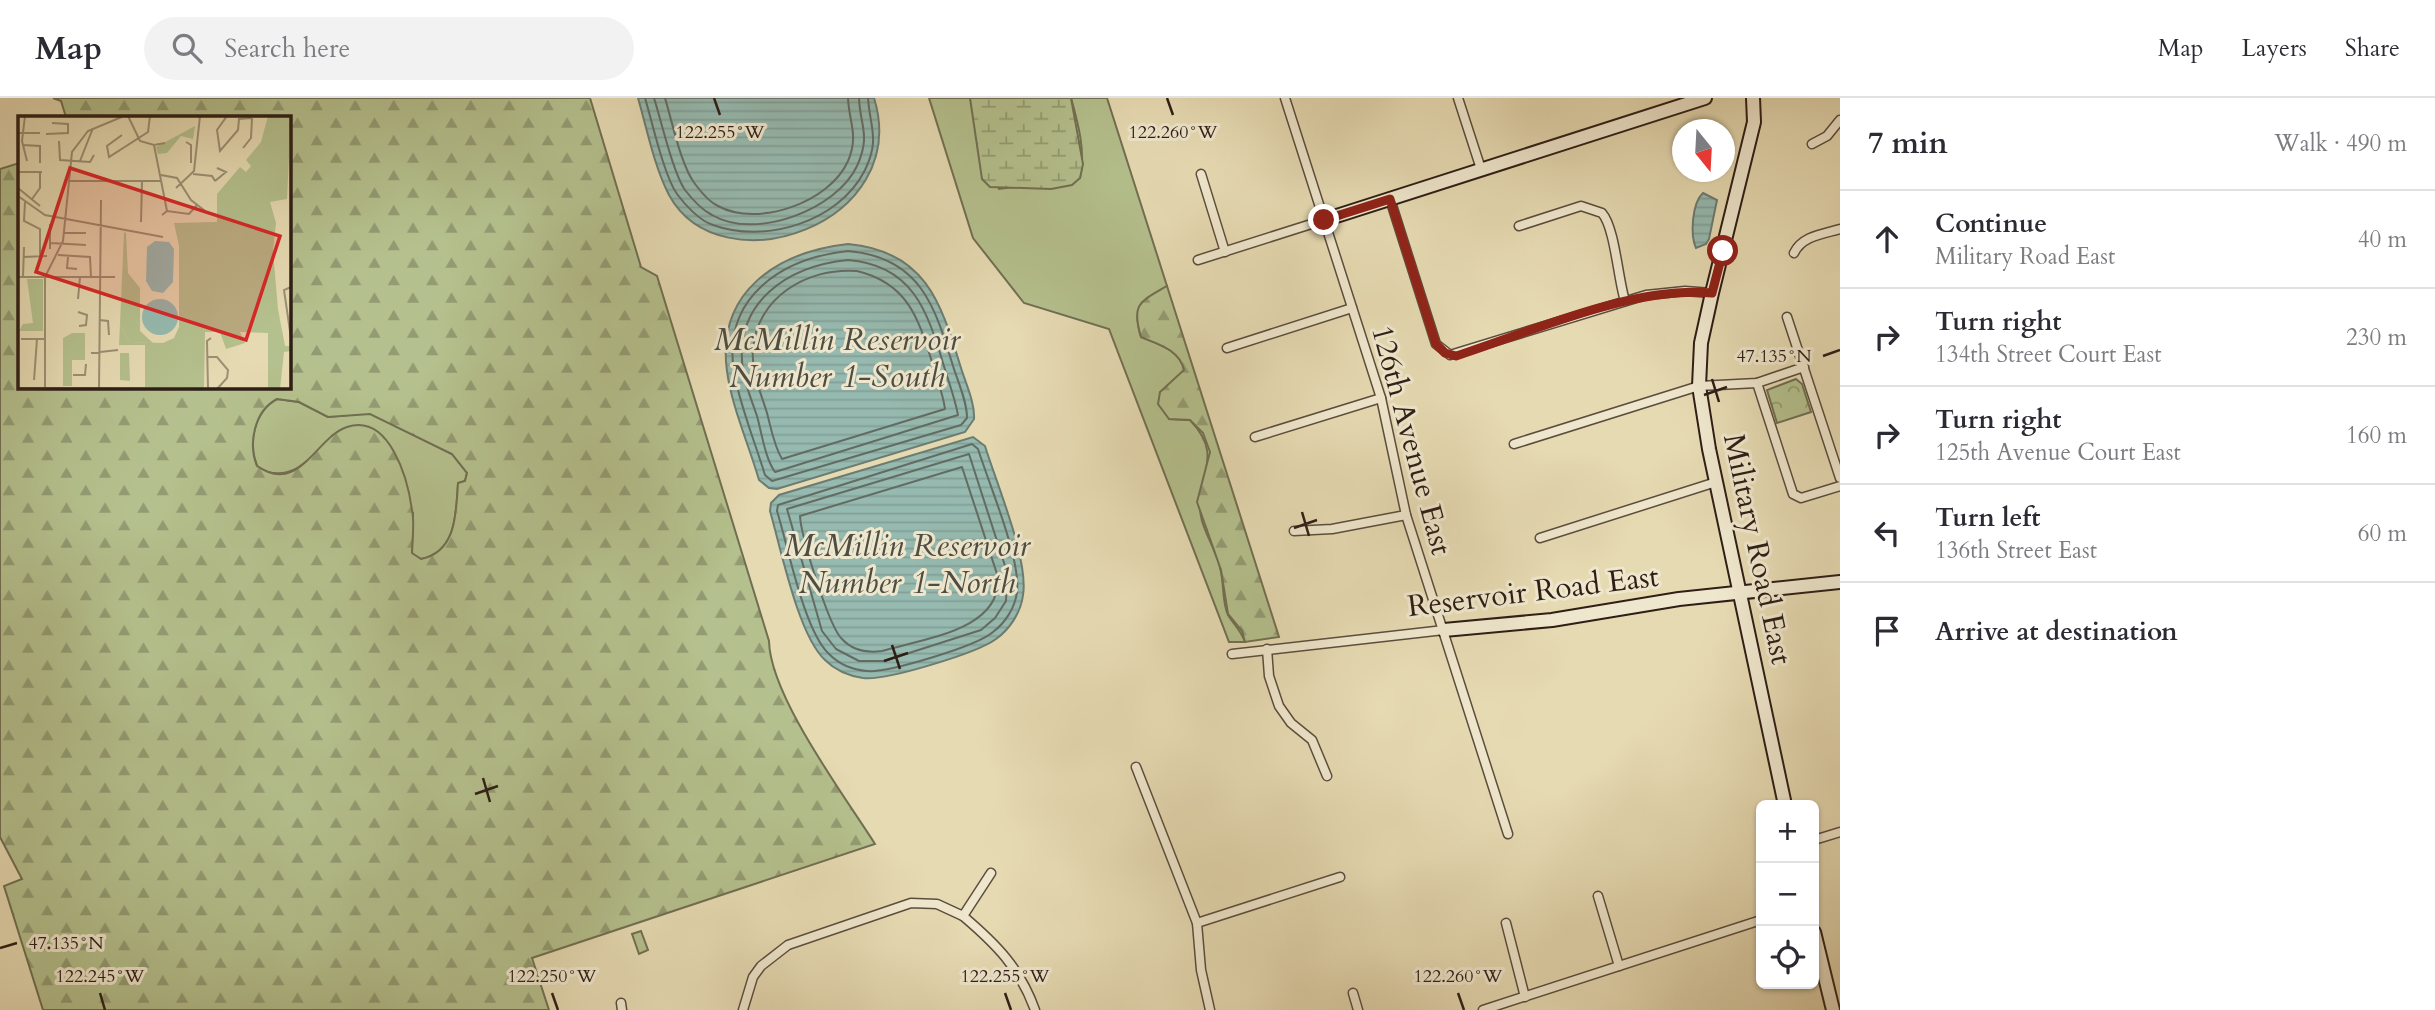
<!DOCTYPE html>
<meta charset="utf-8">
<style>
body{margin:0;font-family:Cardo,serif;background:#f2f2f3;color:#2b2b33}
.controls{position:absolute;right:21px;bottom:21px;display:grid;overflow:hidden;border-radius:10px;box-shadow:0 2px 5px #0004}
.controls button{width:63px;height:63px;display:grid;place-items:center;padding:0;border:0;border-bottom:2px solid #e1e1e2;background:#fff;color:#2b2b33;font:35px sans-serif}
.compass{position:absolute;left:1672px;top:21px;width:63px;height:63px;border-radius:50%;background:#fff;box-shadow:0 2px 5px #0004;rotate:162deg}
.stop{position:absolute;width:21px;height:21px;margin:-16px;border:5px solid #8f2418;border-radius:50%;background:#fff}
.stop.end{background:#8f2418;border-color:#fff;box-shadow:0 2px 7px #0008}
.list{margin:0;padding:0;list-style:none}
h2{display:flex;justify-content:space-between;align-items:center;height:91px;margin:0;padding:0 28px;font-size:30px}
h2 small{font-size:23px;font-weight:400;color:#7c7c81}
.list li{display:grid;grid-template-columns:46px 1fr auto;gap:21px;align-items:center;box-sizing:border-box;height:98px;padding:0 28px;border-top:2px solid #e1e1e2}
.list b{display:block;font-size:26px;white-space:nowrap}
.list p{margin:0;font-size:23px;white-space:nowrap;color:#7c7c81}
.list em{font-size:23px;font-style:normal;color:#7c7c81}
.icon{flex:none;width:38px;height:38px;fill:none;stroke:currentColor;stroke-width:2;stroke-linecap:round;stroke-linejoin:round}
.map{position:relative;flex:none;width:1840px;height:912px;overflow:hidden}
header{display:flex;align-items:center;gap:42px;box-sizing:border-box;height:98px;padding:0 35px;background:#fff;border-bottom:2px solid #e1e1e2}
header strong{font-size:33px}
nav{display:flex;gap:38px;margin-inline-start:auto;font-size:24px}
.search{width:490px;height:63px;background:#f2f2f3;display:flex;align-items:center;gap:18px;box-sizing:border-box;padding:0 24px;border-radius:38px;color:#7c7c81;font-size:26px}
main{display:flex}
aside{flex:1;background:#fff}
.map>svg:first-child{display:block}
</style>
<header>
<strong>Map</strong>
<div class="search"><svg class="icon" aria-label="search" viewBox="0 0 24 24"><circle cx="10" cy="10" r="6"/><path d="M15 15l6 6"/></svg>Search here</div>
<nav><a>Map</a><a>Layers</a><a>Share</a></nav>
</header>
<main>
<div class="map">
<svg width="1840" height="912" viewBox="0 0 1840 912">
<defs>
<pattern id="forest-firs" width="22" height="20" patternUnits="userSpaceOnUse" patternTransform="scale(1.75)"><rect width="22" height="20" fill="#b4c08d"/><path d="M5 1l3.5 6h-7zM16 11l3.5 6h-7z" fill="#939b72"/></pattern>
<pattern id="wetland-marsh" width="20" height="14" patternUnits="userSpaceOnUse" patternTransform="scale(1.75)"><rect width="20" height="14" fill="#b4c08d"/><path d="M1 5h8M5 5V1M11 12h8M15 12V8" fill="none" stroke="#939b72"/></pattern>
<pattern id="park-crowns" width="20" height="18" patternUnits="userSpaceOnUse" patternTransform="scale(1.75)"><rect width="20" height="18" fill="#b4c08d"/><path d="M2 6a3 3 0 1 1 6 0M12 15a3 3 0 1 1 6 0" fill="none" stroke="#939b72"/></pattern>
<pattern id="water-rules" width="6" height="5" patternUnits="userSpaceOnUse" patternTransform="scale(1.75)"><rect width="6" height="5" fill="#96bab0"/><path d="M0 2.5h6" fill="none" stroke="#829f97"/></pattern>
</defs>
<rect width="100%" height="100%" fill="#e6dab2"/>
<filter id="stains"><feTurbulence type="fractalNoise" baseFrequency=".00286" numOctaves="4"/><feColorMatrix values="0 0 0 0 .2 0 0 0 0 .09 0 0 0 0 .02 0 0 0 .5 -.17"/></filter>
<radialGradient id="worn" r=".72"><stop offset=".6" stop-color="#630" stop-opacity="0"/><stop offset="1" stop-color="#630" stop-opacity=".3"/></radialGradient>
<g fill="#b4c08d" stroke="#716f52" stroke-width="2">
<path d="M929,0H970L999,91L1080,80C1086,54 1078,25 1071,0H1107L1167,188C1141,204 1131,206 1141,239C1158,246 1180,252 1184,272L1176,281L1169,321L1190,322C1228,362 1191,379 1202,423C1207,440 1218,456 1221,474C1224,487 1222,504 1228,517C1234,527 1241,532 1245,544H1229L1109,231L1024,205L973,140Z"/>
<path d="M277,301L299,304L328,319L370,315L452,356L467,375L465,383L458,385C456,414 457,454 421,461L412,456L413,415L333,337C314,358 288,390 257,368C248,345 254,313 277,301Z"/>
<polygon points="641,833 648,852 639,856 632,836"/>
</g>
<g fill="url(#forest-firs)" stroke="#716f52" stroke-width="2" fill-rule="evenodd">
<path d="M53,0H590L641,169L657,178L769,543C770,598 844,697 875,746L532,860L549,912H43L4,788L22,781L0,739V71L19,65V289H289V19H66L61,3ZM277,301L299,304L328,319L370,316L452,356L467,375L465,383L458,385C456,414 457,454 421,461L412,455C412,441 415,426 412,412C408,382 390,315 347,329C316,339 299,398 257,368C248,346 254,313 277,301Z"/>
<path d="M1167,188L1279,539L1245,544L1242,533L1228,516L1221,472L1197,404L1210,354L1203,335L1190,322L1169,321L1158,306L1160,294L1184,272C1180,252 1158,246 1141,239C1131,205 1140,204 1167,188Z"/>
</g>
<polygon fill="url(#wetland-marsh)" stroke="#716f52" stroke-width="2" points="970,0 1071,0 1083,66 1080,80 1072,87 1051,91 990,89 982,81"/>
<polygon fill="url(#park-crowns)" stroke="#716f52" stroke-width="2" points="1796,281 1802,286 1811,314 1777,325 1767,292"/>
<g fill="url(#water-rules)" stroke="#6c7c72" stroke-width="2">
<path d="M638,0H874C913,126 721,192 669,97C654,68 647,31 638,0Z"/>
<path d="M1703,95L1717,102L1709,141L1706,146L1696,150C1690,137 1692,105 1703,95Z"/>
<path d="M848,146C926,153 941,205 961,270C966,286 975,305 974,321L965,334L777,391L769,390L759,382C749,347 732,310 727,273C716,194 777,154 848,146Z"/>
<path d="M973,339L985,348C996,384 1029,462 1023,497C1021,514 1010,531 996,541C977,555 886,583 863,580C850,578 835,572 825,562C798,537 781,451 770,413L771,405L779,397Z"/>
</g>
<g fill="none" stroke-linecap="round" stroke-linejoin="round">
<g stroke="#626c63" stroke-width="2">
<path d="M645,0C652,23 664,78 677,96C685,107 700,123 713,127C765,146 839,124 865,72C880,41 870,30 868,0"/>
<path d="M654,0C661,22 673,75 685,92C692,101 702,112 712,117C756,143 837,111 857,68C871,37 860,28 859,0"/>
<path d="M665,0C672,23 681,68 695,86C701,94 709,104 718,108C758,130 830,104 848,63C859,37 849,25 848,0"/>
<path d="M848,153C920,159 935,208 953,268C958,284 967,303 967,320L961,327L772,383L765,377C755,344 740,308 734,274C722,199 782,160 848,153Z"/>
<path d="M848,162C912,167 927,212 943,265C948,282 955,300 958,317L775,374C765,360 762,336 757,318C752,303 745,287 743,272C733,204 788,168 848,162Z"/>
<path d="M857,173C907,185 918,219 932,264C936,279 943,295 945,311L782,361C774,348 771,330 767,315C761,295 751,274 753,252C756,200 807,169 857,173Z"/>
<path d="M972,346L978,351C989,386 1021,461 1017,494C1015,510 1005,525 993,534C977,548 888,575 867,573C853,572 839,566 829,556C804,533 788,448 777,413L778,407Z"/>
<polygon points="969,356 1007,474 1006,503 995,520 981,532 884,563 859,563 836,551 822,533 787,411"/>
<path d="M962,369L997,476C1006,532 921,541 882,553C867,555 853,553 842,541C829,529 801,438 800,418Z"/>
</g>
<g stroke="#5c4d3d" stroke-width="11">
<g id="street">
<polyline points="1285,0 1381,300 1406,417 1508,736"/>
<polyline points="1458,0 1481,71"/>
<polyline points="1812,46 1827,38 1840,22"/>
<polyline points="1201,76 1225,154"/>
<polyline points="1390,101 1436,246 1450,257 1646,197 1685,193 1712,195"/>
<path d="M1519,128L1581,108L1602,115C1615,130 1618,181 1625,203"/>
<path d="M1794,155C1802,138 1823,136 1840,131"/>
<polyline points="1198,162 1324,122"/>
<polyline points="1787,219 1840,380"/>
<polyline points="1227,250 1352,210"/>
<polyline points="1757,285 1793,396 1801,400 1840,388"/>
<polyline points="1255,339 1381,300"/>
<polyline points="1514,346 1699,288 1757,285 1804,269"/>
<polyline points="1294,433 1332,431 1406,417"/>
<polyline points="1540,440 1716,384"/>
<polyline points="1267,551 1269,578 1279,608 1291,625 1312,642 1327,678"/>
<polyline points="1232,556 1444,532"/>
<polyline points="1136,669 1197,825 1201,872 1210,912"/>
<polyline points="1814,742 1840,734"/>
<polyline points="1598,798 1619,868"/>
<path d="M963,818C996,846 1020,870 1035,912"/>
<polyline points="1197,825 1340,779"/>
<polyline points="1506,825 1525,899"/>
<polyline points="1353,895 1358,912"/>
<polyline points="621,905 622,912"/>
<polyline points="743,912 753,879 761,868 788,847 911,805 937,806 963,818 991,775"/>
<polyline points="1483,912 1761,822"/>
</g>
</g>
<g stroke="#2e1e16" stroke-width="16">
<g id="secondary">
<polyline points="1753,0 1754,24 1712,195 1701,245 1699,288 1709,351 1785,707"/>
<polyline points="1324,122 1705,0"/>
<polyline points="1444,532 1552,522 1679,501 1840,484"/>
<polyline points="1814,834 1833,912"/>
</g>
</g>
<use href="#street" stroke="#efe7cd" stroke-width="8"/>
<use href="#secondary" stroke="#efe7cd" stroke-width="12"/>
</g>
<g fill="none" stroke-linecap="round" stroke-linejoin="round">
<path stroke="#8f2418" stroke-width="9" d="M1324,122L1390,101L1436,246L1445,255L1456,258C1533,233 1632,188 1712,195L1723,153"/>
</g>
<path fill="none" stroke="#2e1e16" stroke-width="2.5" d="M714,0L720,17M1167,0L1173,17M1823,258L1840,252M1712,281L1719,304M1704,297L1727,289M1302,414L1309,438M1294,430L1317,422M892,547L900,571M884,563L908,555M483,680L490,704M475,696L498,688M0,850L17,845M100,895L105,912M552,895L558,912M1005,895L1011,912M1458,895L1464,912"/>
<g text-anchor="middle" stroke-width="6" stroke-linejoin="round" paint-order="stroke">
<g font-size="30" fill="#2e1e16" stroke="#efe7cd">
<text transform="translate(1412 342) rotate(75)" y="10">126th Avenue East</text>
<text transform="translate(1758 451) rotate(78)" y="10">Military Road East</text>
<text transform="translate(1533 493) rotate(-7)" y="10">Reservoir Road East</text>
</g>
<g font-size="32" font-style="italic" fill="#4d4d44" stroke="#efe7cd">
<text x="837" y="252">McMillin Reservoir<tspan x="837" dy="37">Number 1-South</tspan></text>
<text x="907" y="458">McMillin Reservoir<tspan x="907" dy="37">Number 1-North</tspan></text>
</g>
</g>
<g transform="translate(18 18)">
<rect width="273" height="273" fill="#e6dab2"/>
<path d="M106,116L108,117L110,157L122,172V215L135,227L111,226L102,208ZM102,237H111L112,265L102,264Z" fill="#b4c08d"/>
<path d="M250,0H273L269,83L252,86L258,107L255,135L260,193L267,230H273V235L266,236L262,273H250V217L222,216L227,227L208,233L202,216H187L186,272L127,271V229H101L102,208L111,226L145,227L156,222L161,211V130L156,107L199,106V78L222,51L228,56L233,50L228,44L243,26ZM177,10L175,23L163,20L149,37L140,38L138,31ZM9,163H25V215H1L5,208L15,207ZM54,217H67V244H54V270H45V222Z" fill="#b4c08d"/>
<path d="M137,125L151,126L156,133L155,166L145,177L134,175L128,165L129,131ZM124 201a18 18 0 1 1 36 0a18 18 0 1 1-36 0Z" fill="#96bab0"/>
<path fill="none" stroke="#9c8f74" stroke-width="2" d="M7,0L4,25L9,45M110,0L122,25L136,29L147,27M209,0L199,14L202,35L220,14L221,3L233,2M0,17H22M28,18L50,17V8L34,7M104,19L89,30L91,41L130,16L132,0M41,25L42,44L72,46L76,39M168,26L173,29V47M5,29L22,30V47M136,29L149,95M225,32L233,22L234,2M62,45L75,12M0,56H24M175,58L194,60L197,65M143,59L159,62L173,84L191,98M52,65H143M197,65L208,56L199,52M0,72L22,90M158,72L176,55L182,0M0,80L27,99L145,121M14,83L22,72V56M7,86L6,105L22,113V141M144,99L149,95L171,98L179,89M123,106L124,65M32,108V133M46,117H68M32,127L68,129M40,139L72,141L73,161M5,141L29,140M50,141L49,152L59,153M0,161H97M5,161L6,131M273,171L266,174L273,222M60,183L62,161M60,196L69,199L68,209L61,210M81,204L90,205L91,219M3,223H27M73,237L100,234M190,241H199L210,254L209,262L199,273M55,259H67L68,248M16,264L19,223M0,272L185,273M27,273V161L45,125L54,36L70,15L106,0M81,273L83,84M190,273L189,225L193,222"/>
<path fill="#d62828" fill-opacity="0.15" stroke="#d62828" stroke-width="3.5" d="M52,52L262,120L228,224L18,156Z"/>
<rect width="273" height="273" fill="none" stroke="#2e1e16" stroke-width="3.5"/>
</g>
<g font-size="18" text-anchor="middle" fill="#2e1e16" stroke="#efe7cd" stroke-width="6" stroke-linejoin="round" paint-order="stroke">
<text x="720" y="40">122.255°W</text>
<text x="1173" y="40">122.260°W</text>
<text x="1774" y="264">47.135°N</text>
<text x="66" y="851">47.135°N</text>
<text x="100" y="884">122.245°W</text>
<text x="552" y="884">122.250°W</text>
<text x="1005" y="884">122.255°W</text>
<text x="1458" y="884">122.260°W</text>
</g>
<rect width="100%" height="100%" filter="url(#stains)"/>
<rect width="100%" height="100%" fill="url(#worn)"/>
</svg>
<div class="controls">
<button>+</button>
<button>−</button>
<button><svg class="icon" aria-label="locate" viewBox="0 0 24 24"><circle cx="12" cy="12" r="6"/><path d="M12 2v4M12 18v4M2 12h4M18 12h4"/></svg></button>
</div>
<svg class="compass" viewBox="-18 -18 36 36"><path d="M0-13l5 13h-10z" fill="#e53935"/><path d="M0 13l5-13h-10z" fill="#7c7c81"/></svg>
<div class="stop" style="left:1723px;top:153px"></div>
<div class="stop end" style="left:1324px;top:122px"></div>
</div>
<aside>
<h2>7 min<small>Walk · 490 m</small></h2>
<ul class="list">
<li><svg class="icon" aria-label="ahead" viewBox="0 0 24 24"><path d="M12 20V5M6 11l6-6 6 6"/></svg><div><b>Continue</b><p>Military Road East</p></div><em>40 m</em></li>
<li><svg class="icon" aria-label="right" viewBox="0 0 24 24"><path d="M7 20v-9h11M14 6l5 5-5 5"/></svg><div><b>Turn right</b><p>134th Street Court East</p></div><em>230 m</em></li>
<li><svg class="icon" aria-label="right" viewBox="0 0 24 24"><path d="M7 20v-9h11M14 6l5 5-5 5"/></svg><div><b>Turn right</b><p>125th Avenue Court East</p></div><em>160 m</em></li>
<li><svg class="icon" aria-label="left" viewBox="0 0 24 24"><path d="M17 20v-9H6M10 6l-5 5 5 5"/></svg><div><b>Turn left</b><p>136th Street East</p></div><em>60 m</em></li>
<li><svg class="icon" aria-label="arrive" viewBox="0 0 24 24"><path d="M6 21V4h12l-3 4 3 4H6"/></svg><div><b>Arrive at destination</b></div></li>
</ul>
</aside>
</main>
